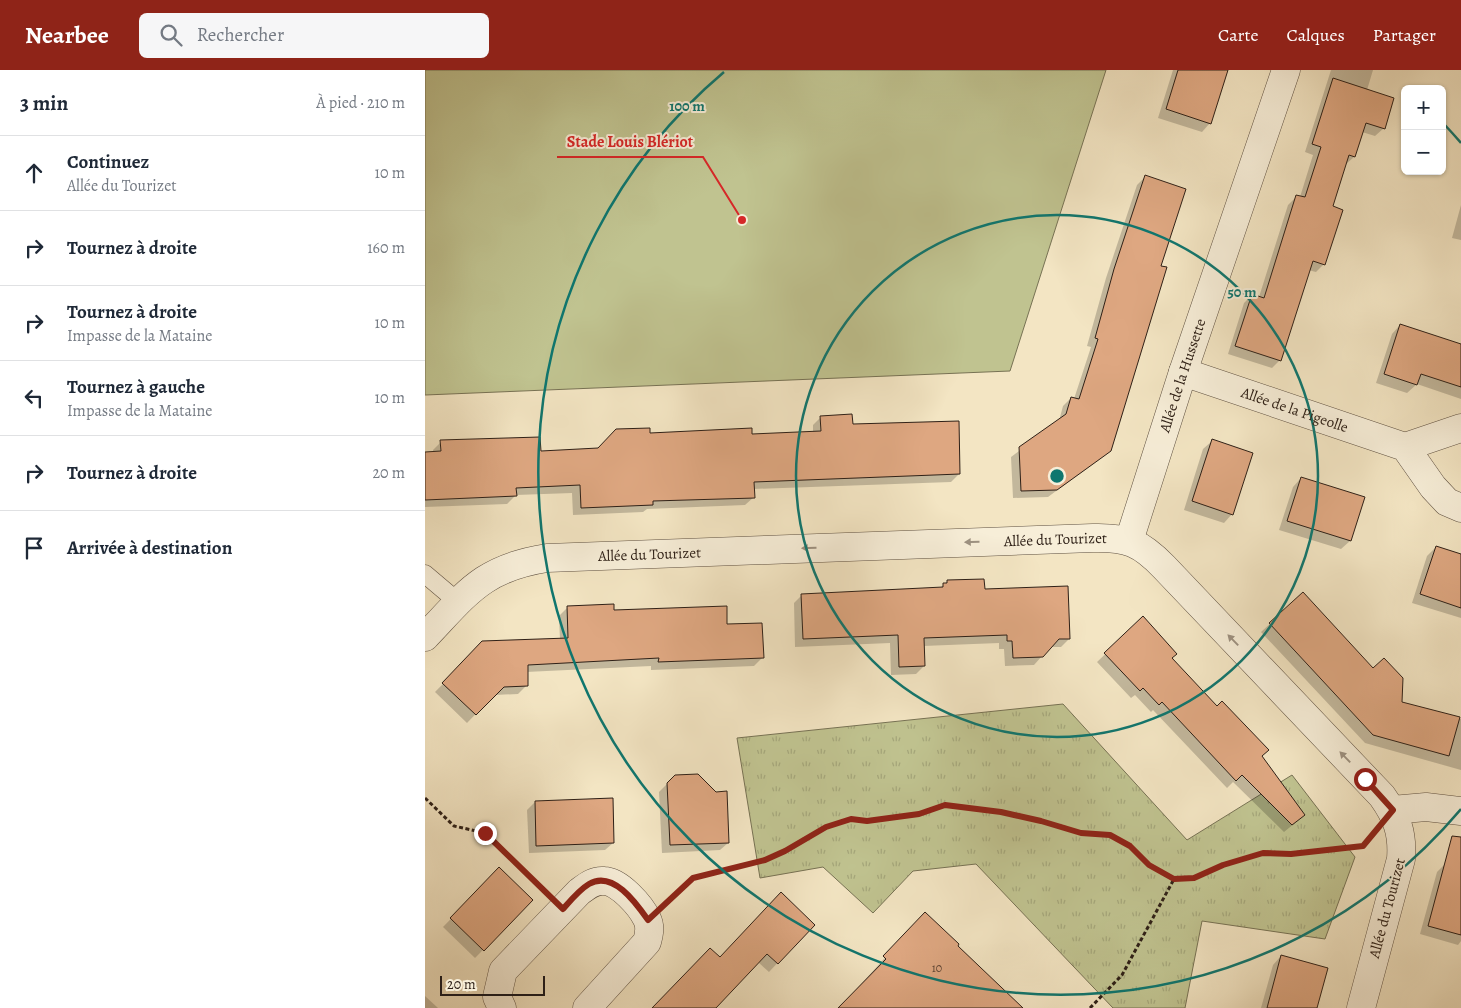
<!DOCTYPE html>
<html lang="fr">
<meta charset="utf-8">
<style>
body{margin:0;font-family:Alegreya,serif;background:#f6f6f7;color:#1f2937}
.controls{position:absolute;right:15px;top:15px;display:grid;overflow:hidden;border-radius:8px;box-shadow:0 1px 4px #0004}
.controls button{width:45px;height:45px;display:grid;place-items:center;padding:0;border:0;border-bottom:1px solid #e0e1e3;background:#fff;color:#1f2937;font:25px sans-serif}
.scale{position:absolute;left:15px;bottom:12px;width:105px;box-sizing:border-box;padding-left:5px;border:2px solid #2e2017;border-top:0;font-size:14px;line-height:18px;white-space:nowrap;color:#2e2017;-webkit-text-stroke:4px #f7eed8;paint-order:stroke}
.stop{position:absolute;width:15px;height:15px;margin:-11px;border:4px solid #8f2418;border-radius:50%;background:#fff}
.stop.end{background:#8f2418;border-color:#fff;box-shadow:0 1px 5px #0008}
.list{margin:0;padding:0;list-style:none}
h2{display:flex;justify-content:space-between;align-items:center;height:65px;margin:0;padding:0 20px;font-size:21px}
h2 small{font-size:16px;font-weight:400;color:#747a83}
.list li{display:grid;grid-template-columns:32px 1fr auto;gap:15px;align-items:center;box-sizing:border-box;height:75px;padding:0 20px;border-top:1px solid #e0e1e3}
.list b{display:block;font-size:19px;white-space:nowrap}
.list p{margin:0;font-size:16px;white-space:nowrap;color:#747a83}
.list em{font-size:16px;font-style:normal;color:#747a83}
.icon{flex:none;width:28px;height:28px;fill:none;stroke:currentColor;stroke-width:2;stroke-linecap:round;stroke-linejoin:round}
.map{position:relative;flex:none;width:1036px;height:938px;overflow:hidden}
header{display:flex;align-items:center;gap:30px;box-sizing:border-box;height:70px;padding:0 25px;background:#8f2418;color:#fff}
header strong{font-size:24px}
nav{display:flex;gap:28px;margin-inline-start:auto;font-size:18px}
.search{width:350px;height:45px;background:#f6f6f7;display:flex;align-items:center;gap:12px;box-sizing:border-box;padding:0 18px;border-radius:8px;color:#747a83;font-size:19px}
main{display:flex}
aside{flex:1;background:#fff}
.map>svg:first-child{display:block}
</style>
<header>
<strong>Nearbee</strong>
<div class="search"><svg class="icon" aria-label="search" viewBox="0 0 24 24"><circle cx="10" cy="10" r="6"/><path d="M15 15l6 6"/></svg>Rechercher</div>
<nav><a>Carte</a><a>Calques</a><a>Partager</a></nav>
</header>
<main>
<aside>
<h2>3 min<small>À pied · 210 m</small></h2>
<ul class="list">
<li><svg class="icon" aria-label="ahead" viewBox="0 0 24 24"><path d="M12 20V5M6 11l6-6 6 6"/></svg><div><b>Continuez</b><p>Allée du Tourizet</p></div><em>10 m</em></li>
<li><svg class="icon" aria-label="right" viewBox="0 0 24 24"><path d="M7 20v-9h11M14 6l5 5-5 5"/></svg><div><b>Tournez à droite</b></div><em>160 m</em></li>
<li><svg class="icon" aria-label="right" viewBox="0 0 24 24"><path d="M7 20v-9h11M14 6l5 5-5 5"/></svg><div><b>Tournez à droite</b><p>Impasse de la Mataine</p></div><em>10 m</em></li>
<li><svg class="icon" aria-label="left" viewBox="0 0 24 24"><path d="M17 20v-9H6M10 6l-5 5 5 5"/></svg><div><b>Tournez à gauche</b><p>Impasse de la Mataine</p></div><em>10 m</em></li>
<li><svg class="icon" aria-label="right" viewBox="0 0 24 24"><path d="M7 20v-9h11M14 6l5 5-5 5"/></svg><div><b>Tournez à droite</b></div><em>20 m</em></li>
<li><svg class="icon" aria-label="arrive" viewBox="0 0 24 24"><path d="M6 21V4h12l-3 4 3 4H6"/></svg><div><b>Arrivée à destination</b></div></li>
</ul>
</aside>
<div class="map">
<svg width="1036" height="938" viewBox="0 0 1036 938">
<defs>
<pattern id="grass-tufts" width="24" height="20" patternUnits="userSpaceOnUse" patternTransform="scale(1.25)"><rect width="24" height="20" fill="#c0c390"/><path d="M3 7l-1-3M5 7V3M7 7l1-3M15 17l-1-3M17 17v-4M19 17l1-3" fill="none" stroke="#a5a77b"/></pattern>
</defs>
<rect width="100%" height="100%" fill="#f3e5c3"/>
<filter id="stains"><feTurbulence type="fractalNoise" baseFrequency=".004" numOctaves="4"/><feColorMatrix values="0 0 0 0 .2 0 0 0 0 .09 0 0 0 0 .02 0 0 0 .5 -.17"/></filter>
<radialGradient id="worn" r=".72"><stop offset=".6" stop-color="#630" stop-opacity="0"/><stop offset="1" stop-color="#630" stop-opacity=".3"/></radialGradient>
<polygon fill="url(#grass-tufts)" stroke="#777254" points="638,634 762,770 867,705 930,787 900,869 777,851 760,938 688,938 551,794 488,801 448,843 398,797 335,808 312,668"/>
<polygon fill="#c0c390" stroke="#777254" points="0,0 681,0 585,301 0,325"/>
<g fill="#0003">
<polygon points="748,0 802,0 785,53 777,62 733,48"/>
<polygon points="906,0 948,0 942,20 959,58 950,66 937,62 929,87 920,95 907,137 899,194 891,202 883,200 855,290 847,298 803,284 819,233 827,225 834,227 863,135 872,126 875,127 888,85 880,82"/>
<polygon points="720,107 735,196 685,381 623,427 588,428 586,387 634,351 638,336 646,328 649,329 666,277 662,276 681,208 712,115"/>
<polygon points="1036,135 1036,170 1027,168"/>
<polygon points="975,255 1036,275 1036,329 992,314 982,323 951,313 967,264"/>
<polygon points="396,347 427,356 534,404 526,412 328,419 329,427 320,435 222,439 218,442 148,445 147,423 91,425 82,434 0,437 0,383 8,383 8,380 16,372 115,382 173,380 224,364 326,366 388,362 388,355"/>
<polygon points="787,371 807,444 799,453 759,440 778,379"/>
<polygon points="876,408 939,428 925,471 916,479 854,460 868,417"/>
<polygon points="1011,477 1036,486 1036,548 987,533 1002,486"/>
<polygon points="523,511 559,521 644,569 636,577 625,577 609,595 580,596 579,579 574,579 574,573 498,576 499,596 491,604 466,605 465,573 370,577 369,533 377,525 515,518"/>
<polygon points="878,524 976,632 1036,649 1036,700 940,673 836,562"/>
<polygon points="187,535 188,542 301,555 337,588 329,596 226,600 226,596 101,602 101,616 93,624 69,625 42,653 10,622 58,573 135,570 134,546 142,538"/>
<polygon points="718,548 870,753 859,762 808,712 802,718 728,640 726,642 710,625 706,628 672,592"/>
<polygon points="250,706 303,773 295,780 237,783 234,722"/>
<polygon points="110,732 188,773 180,780 104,783 102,740"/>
<polygon points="1020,794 1036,798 1036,871 1033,875 995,864 1012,802"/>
<polygon points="74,799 107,830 50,888 18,857"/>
<polygon points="500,844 597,938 414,938"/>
<polygon points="388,855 344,902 333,892 289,938 229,938 295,888"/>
<polygon points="856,886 890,938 836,938 848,895"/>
<polygon points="0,926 13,938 0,938"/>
</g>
<g fill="#dea781" stroke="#2e2017">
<polygon points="753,0 803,0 786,54 741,39"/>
<polygon points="908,8 969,28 960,59 941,53 930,87 924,85 908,136 918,140 900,195 888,191 856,291 810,276 827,224 839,228 871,125 880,127 896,77 887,74"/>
<polygon points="720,105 761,119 736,196 742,197 686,381 632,420 596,421 594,377 641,344 646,327 654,329 673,269 670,268 689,199"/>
<polygon points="975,254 1036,274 1036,317 996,304 992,315 959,304"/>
<polygon points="427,344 428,354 534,351 535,404 329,412 330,428 228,431 228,435 156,438 155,415 91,418 92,426 0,430 0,382 16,381 15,370 115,367 116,381 173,378 191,359 225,358 225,363 327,358 327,364 396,361 395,346"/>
<polygon points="787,369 828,383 808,445 767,431"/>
<polygon points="876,407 940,427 926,471 862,451"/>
<polygon points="1011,476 1036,484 1036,538 995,524"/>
<polygon points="559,509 560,519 643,516 645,569 634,569 618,587 588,588 587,571 582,571 582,565 499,568 500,596 474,597 473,565 378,569 376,524 518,517 518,513 522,513 522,510"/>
<polygon points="878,522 948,598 959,588 978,608 977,632 1035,647 1024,686 948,665 844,553"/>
<polygon points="189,534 189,540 302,536 302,554 337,553 339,588 233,592 234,588 103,595 103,616 79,617 51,645 17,613 57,571 143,568 142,536"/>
<polygon points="718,546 752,584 747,588 792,636 797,631 844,680 837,686 880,745 867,755 817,705 811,711 737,632 734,635 718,618 715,621 679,583"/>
<polygon points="273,704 291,722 302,721 304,773 245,775 242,713 250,705"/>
<polygon points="188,728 189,773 111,776 110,731"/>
<polygon points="1027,766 1036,767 1036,865 1003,856"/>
<polygon points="74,797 108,830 59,881 25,848"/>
<polygon points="356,822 390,855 353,894 342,884 291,938 227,938 285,878 295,887"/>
<polygon points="500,842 534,874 533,876 598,938 413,938 461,889 458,886"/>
<polygon points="856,885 903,898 892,938 842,938"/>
</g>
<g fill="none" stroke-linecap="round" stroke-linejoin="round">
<g stroke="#5f5142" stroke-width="19">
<polyline id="service" points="0,504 33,532"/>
</g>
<g stroke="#5f5142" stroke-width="29">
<g id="minor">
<path id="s1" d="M758,302L980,377L1008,417L1022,432L1036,438"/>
<polyline points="980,377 1036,358"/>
<path id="s2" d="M704,471L758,302L861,0"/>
<path id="s3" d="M0,567C43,522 58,498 122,488L668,468C702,467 716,473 739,497L957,726C972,747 978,763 976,789L936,938"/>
<polyline points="967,740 1001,737 1036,741"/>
<path d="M77,938L72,927L78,901L154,822C162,816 169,810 179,811C194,811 216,836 222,849C226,857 224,865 222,872L162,938"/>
</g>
</g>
<g stroke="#2e2017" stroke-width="3" stroke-dasharray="4 2.5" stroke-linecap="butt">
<polyline points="0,728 29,756 60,763 116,817"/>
<polyline points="247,827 268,808 340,790 360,781 401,757 426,749 443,751 494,744 520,735 576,742 616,751 656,763 685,765 705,776 724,795 749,809 769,808 798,795 838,783 866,784 938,776 943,769"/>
<polyline points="665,938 697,905 749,809"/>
</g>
<use href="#service" stroke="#f7eed8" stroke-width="18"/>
<use href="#minor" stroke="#f7eed8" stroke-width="28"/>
</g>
<defs><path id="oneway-solid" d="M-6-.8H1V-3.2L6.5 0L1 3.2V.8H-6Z" transform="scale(1.25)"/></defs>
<g fill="#9d9181">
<use href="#oneway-solid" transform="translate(547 472) rotate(178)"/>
<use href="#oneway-solid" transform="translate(384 478) rotate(178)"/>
<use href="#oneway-solid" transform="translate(808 570) rotate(-134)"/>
<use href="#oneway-solid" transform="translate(920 687) rotate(-134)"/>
</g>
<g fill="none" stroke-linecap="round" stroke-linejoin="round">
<path stroke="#8f2418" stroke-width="6" d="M60,763L138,839C146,830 154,820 164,814C188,800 211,833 223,850L268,808L340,790L360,781L401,757L426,749L442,751L494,744L520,735L576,742L616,751L656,763L685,765L705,776L724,795L749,809L769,808L798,795L838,783L866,784L938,776L968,740L940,709"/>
</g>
<g fill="none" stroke="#0f766e" stroke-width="2.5">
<circle cx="632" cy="406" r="261"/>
<path d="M1036 739A523 523 0 1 1 299 2M1018 53A523 523 0 0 1 1036 73"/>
</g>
<g text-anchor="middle" stroke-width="4" stroke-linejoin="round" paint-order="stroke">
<g font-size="12" fill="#5a4232">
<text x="512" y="902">10</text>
</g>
<g font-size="15" fill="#2e2017" stroke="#f7eed8">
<text dy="5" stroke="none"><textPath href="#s2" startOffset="174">Allée de la Hussette</textPath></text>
<text dy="5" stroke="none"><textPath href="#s1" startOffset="118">Allée de la Pigeolle</textPath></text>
<text dy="5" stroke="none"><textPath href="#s3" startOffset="658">Allée du Tourizet</textPath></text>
<text dy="5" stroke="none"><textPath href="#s3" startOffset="252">Allée du Tourizet</textPath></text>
<text transform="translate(962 838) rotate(-75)" y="5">Allée du Tourizet</text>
</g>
</g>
<circle cx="632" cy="406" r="8" fill="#0f766e" stroke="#f7eed8" stroke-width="2.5"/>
<g font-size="15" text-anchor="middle" font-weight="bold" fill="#0f766e" stroke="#f7eed8" stroke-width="4" stroke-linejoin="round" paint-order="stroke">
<text x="262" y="41">100 m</text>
<text x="817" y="227">50 m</text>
</g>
<path fill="none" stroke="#d62828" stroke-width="2" d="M317 150L278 87H132"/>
<circle fill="#d62828" stroke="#f7eed8" stroke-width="2" cx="317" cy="150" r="5"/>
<g font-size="16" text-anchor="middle" font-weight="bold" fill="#d62828" stroke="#f7eed8" stroke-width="4" stroke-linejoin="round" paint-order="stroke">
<text x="205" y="77">Stade Louis Blériot</text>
</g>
<rect width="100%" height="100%" filter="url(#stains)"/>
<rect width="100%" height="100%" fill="url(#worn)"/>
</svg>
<div class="controls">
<button>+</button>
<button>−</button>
</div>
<div class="scale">20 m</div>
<div class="stop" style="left:940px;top:709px"></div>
<div class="stop end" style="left:60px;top:763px"></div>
</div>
</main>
